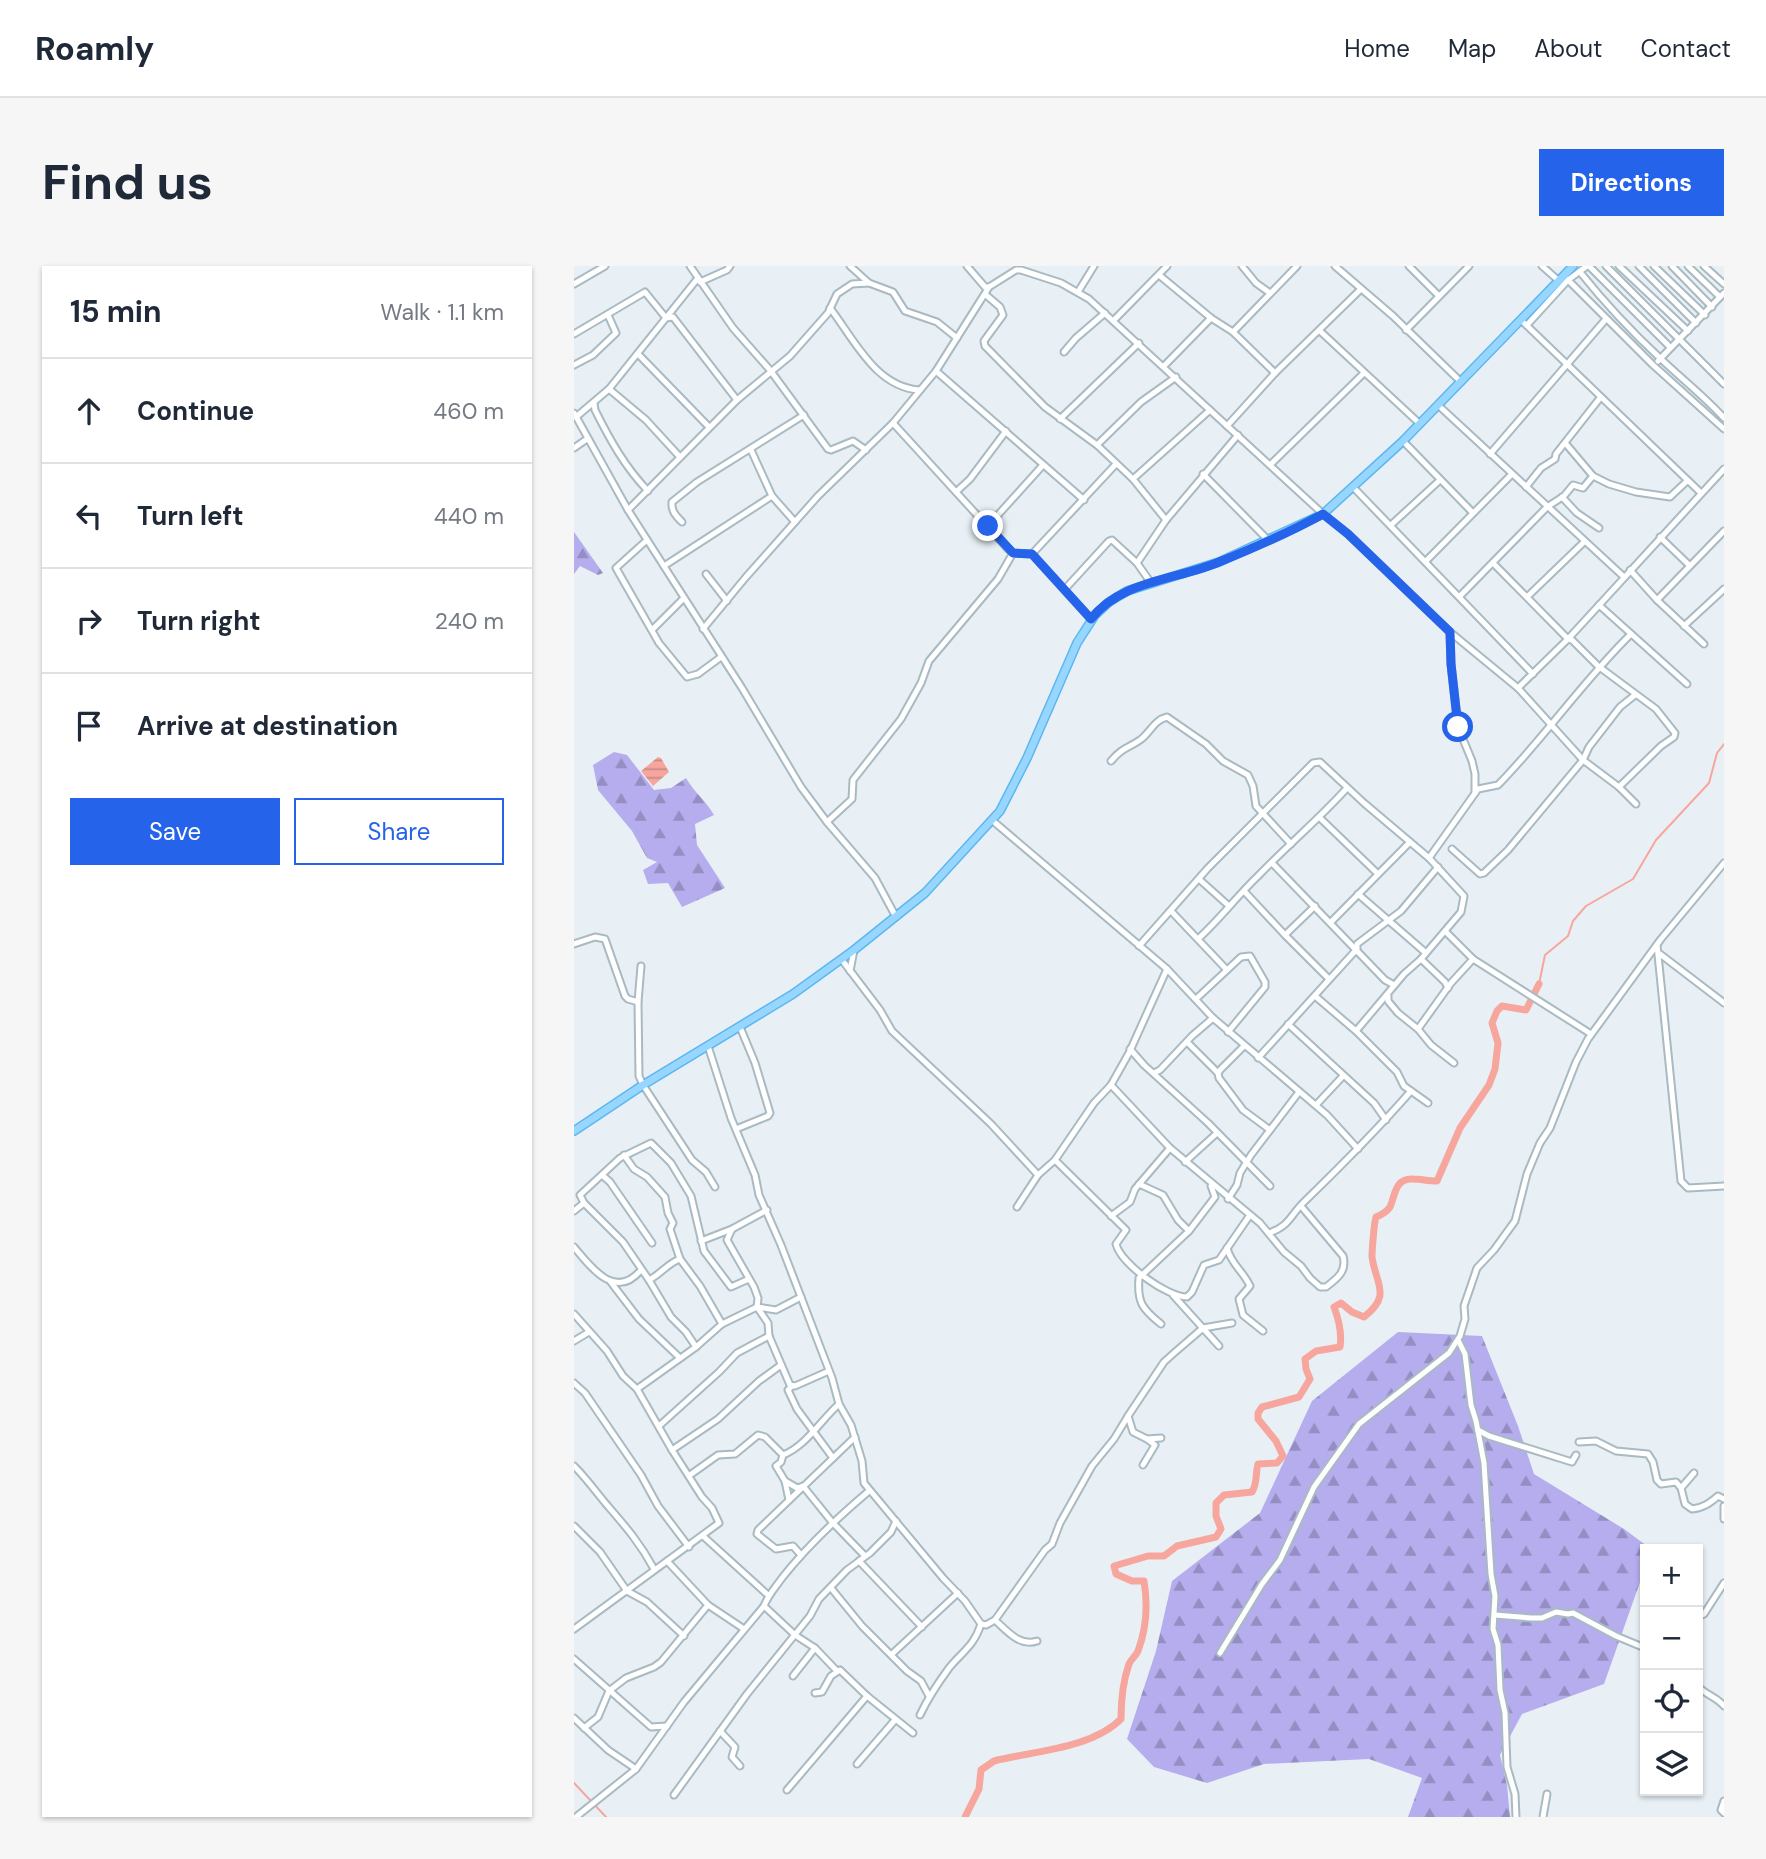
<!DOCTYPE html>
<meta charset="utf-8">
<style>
body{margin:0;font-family:"DM Sans",sans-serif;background:#f6f6f7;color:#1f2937}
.controls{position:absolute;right:21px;bottom:21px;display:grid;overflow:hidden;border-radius:0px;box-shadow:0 2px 5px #0004}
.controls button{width:63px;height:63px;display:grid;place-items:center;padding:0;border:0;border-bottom:2px solid #e0e1e3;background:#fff;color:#1f2937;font:35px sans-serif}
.stop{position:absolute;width:21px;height:21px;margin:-16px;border:5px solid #2563eb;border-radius:50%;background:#fff}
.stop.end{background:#2563eb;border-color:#fff;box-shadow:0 2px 7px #0008}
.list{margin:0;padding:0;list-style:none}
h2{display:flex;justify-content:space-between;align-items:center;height:91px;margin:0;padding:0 28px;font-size:30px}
h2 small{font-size:23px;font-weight:400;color:#747a83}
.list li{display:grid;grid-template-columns:46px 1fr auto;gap:21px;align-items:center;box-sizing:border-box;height:105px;padding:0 28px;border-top:2px solid #e0e1e3}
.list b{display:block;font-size:26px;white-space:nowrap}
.list em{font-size:23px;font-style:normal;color:#747a83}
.actions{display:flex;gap:14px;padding:21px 28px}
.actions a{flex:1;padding:16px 0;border:2px solid #2563eb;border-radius:0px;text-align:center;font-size:24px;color:#2563eb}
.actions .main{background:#2563eb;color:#fff}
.icon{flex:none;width:38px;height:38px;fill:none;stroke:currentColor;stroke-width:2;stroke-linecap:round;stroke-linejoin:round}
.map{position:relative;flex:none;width:1150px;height:1551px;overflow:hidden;border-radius:0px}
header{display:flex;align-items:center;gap:42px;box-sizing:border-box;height:98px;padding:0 35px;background:#fff;border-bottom:2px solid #e0e1e3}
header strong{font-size:33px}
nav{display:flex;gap:38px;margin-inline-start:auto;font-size:24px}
.intro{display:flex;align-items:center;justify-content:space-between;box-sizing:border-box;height:168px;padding:0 42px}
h1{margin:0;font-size:49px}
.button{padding:18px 32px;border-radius:0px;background:#2563eb;color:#fff;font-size:24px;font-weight:700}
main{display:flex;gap:42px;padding:0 42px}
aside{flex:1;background:#fff;border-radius:0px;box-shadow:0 2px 5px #0004}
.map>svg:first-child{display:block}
</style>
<header>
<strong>Roamly</strong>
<nav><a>Home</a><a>Map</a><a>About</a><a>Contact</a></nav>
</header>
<div class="intro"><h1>Find us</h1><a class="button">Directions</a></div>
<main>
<aside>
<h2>15 min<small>Walk · 1.1 km</small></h2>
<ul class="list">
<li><svg class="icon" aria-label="ahead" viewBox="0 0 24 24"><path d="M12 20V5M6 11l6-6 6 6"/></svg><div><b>Continue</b></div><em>460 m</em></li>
<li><svg class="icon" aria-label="left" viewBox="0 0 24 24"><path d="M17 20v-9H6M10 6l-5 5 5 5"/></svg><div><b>Turn left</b></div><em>440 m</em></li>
<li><svg class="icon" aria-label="right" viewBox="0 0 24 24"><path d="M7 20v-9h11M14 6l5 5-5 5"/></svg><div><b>Turn right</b></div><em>240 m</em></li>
<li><svg class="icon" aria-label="arrive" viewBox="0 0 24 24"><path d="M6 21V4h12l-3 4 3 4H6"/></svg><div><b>Arrive at destination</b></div></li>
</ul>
<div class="actions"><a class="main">Save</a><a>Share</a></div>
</aside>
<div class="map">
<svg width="1150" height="1551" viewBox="0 0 1150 1551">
<defs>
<pattern id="forest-firs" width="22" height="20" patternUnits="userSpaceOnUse" patternTransform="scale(1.75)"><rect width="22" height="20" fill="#b5aded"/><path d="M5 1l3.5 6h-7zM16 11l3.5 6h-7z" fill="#948ec2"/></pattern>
<pattern id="water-rules" width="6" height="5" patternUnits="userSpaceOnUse" patternTransform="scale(1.75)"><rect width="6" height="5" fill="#f7a69e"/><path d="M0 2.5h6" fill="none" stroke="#c98983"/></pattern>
</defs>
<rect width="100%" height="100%" fill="#e8f0f5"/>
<g fill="url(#forest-firs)">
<polygon points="0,266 29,307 24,309 6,300 0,308"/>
<path d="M40,486L53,489L80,524L97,522L112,512C120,526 132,535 140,549L121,558L123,579L151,622L108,641L94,617L74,618L69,604L83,596L73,592L58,565L24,524L19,499Z"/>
<polygon points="824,1066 908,1070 944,1160 960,1208 1050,1263 1077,1283 1071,1283 1071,1302 1030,1418 948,1448 926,1489 933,1519 936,1551 834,1551 848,1512 795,1493 690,1498 633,1517 580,1501 553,1473 582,1385 598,1315 686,1247 738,1135"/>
</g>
<polygon fill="url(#water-rules)" points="84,491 87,492 95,506 79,520 67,505"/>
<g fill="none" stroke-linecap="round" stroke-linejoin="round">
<g stroke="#f7a69e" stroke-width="2">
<polyline points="965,718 971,689 994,670 999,655 1012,640 1059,613 1082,574 1135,517 1143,487 1150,478"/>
<polyline points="0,1517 32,1551"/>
</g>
<path stroke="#f7a69e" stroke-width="7" d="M391,1551L405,1523L407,1504L420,1495C459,1485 517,1483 547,1453C547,1435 549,1415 555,1398C557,1393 562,1390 564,1385C573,1361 574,1339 570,1315H558L542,1308L540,1300L574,1290H590L603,1280L642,1271L647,1263L642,1250V1237L650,1229L678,1226C684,1216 681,1208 684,1198L703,1197L709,1190L702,1175L684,1153V1147L688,1141L725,1131L736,1113L732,1103L731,1093L742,1085L766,1081C768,1068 765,1054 760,1041L767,1037L778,1046L790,1051C818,1029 802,1019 798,991C798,985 800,957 802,951C807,949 812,947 816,941C821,931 820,912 839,913C847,913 854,915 863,915L886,862L915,819L921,803L924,777L918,757L923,745L928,740L952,744L965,718"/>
<g stroke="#a9bac2" stroke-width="9">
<g id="minor">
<polyline points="116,0 159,62 196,104 254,183 257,184 279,175 292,184"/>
<polyline points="276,0 295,17 319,26 331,45 363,56 383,72"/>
<polyline points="393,0 411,21 415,21 442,4 447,4 487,17 515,33 749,248 774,268 876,366 944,422 1009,494 1045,521 1062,538"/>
<polyline points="668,0 682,17 696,27"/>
<polyline points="761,0 819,50 887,116"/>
<polyline points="835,0 865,30"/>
<polyline points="968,0 985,15"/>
<polyline points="1015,0 1096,81"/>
<polyline points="1032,0 1150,118"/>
<polyline points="1045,0 1114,65"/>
<polyline points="1065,0 1122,57"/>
<polyline points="1080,0 1131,49"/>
<polyline points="1098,0 1138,41"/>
<polyline points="1114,0 1146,31"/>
<polyline points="1130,0 1150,18"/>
<path d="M1006,6C1030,36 1058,66 1087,93C1108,113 1130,130 1150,152"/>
<polyline points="585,9 637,52 659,66 701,107"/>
<polyline points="994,14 1079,99 1150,163"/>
<polyline points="126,16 153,4 156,0"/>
<polyline points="0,18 31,0"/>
<polyline points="504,26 520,0"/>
<polyline points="412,29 426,41 429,49 410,75 411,80 471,141 523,179 559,213 592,254"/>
<path d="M256,42C280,73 302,122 346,124"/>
<polyline points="540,54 593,0"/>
<polyline points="947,54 1126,226"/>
<polyline points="953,59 994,14 1013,0"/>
<polyline points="832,64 895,0"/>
<polyline points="746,65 846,158"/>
<polyline points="659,66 723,0"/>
<polyline points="0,68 71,26 92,52 99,51 163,134"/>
<polyline points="490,86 502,72 531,47"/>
<polyline points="65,89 135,161"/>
<polyline points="1084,95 1150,27"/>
<polyline points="0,99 19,89 42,67 34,49"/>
<polyline points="590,100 637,52"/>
<polyline points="362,105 510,234"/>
<polyline points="35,123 72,154 105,190"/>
<path d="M20,137L21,144C36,174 51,201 74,225"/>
<polyline points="864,139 1050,311"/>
<polyline points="0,147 54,244 168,422 227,521 253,556 301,612 322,651"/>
<polyline points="2,151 35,123 124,12"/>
<polyline points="486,153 565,77"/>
<polyline points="319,157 434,283 439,287 458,288 517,353"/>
<polyline points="653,160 701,107 786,24"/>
<polyline points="829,175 899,247"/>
<polyline points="992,178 1019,210 1035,218 1062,226 1096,231 1113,215"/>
<polyline points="523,179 567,136 602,111"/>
<polyline points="0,182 13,173"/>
<polyline points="177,184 198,230 221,256"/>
<polyline points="916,188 1032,53"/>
<polyline points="696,199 790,107"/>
<polyline points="629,208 694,274"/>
<polyline points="559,213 636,144"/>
<polyline points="952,221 967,202 981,193 982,188 1026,132"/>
<polyline points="780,222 959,408"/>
<polyline points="382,226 396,213 432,165"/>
<polyline points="988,231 1003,247 1025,262"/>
<polyline points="54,244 163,134 216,90 254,47 263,28 278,18 295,17"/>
<path d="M108,256C102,250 97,245 98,236L123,216L230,149"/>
<polyline points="817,259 866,214"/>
<polyline points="414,260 469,199"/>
<polyline points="1086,271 1115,299"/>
<polyline points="73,274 42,302 85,377 113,411 124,408 147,391"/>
<polyline points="458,288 542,198"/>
<polyline points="852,295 938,208"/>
<polyline points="563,297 592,254 664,169"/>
<polyline points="919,297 994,373 998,374 1024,400 1082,443 1101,467 1100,471 1087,480 1045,521"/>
<polyline points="90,300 198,230"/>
<polyline points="1056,304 1083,334 1130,378"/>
<polyline points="132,308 153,335"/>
<polyline points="491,323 535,275 538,274 563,297 577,317"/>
<polyline points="886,330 973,241 990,230 999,219 1009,222 1019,210"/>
<polyline points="953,331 1010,276"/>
<polyline points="1083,334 1150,265"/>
<polyline points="1025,339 1113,418"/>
<polyline points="1110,360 1150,323"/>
<polyline points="129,363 172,311 244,230 319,157 362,105 415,21"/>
<polyline points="78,364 110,332"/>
<polyline points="876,366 877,398 884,461 898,495 901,508 901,527"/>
<polyline points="944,422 994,373 1150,203"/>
<path d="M537,495C549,481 553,483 566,474C576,467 580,454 593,451L632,478L649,495L674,509L679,520L682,540L717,578"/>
<polyline points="746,552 804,608"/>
<polyline points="419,555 593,703 639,752 753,849 784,883"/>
<polyline points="253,556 278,533 279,514 327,453 347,417 355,395 424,313 439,287"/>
<polyline points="878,583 906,608 910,607 934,584 1009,494 1015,481 1046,441 1061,429"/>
<path d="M855,592L904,523L924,519C971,471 1009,415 1057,368"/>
<polyline points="699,598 811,714 820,719"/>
<polyline points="626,614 655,640"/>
<polyline points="670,625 711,669 741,640"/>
<polyline points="784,628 852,687"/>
<polyline points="597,645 653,704"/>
<polyline points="757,656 836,576"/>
<polyline points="871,665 899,693 1017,768"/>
<polyline points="711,669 755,713"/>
<path d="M624,673C646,653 663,630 684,610C713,580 745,553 773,522"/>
<polyline points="0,678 21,671 31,673 51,730 54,733 64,736 65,810 69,819 118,894 132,906 141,921"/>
<polyline points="1083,679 1107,915 1114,922 1150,920"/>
<polyline points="565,680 634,602 739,497 746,496 790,537 855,592 890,630 887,646 847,693 830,708 782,765"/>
<polyline points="1086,688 1150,737"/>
<polyline points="847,693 871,716 874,722"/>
<polyline points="268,694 306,744 318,765 417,858 464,909 481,894 520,837 537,819 555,787 593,703"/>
<polyline points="276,705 280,684"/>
<polyline points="741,730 782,765 823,806 830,820 854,837"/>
<polyline points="814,730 814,735 824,747 844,763 857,779 880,797"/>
<polyline points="622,733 667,691 676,690 691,716 691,721 654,766"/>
<polyline points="64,736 67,700"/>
<polyline points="714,758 800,837 812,854"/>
<polyline points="844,763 877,717 899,693"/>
<polyline points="613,776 644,807"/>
<polyline points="134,780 157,852 181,909 185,929 207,979 258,1112 265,1138 277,1159 288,1195 290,1217 369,1312 391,1335 407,1358 412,1359 421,1354 471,1284 478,1278 486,1257 518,1200 540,1173 554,1150 559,1166 573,1173 587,1172"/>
<polyline points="670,780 647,803 644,807 645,812 669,844 696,864"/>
<polyline points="556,783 570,799 634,857 696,920"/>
<polyline points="684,792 783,683 783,678 827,645 864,601"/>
<polyline points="580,807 586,804 618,770 639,752"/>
<path d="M537,819L596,882L686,957L710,986L727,1000L736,1012L746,1021H752C764,1012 773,1005 769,990L727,940"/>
<polyline points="742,839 769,810"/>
<polyline points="162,863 194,850 196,847 181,797 166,761"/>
<polyline points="50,889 60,903 73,911 91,931 94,947 99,957 96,963 106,993 126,1020 148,1058"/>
<path d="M481,894L552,964L542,978C547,998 593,1031 613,1031L618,1026L630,999L645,994L676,949"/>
<polyline points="611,896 643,867"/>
<polyline points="28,909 36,916 78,977"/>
<polyline points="565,918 589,929 604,954 615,965"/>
<polyline points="654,933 663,919 666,907 677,889 725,826"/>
<polyline points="10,937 49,976 75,1014 97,1051 112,1066 122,1081"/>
<polyline points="443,941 464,909"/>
<polyline points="0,945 10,937 6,929 46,892 77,877 97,897 117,930 130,985 157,1021 175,1013"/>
<polyline points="537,950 556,936 561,923 596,882"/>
<polyline points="158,963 153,974 180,1021 184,1032 183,1041 194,1057 195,1070 216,1119 221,1120 255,1105"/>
<path d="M695,967C716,960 716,949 731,935C768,899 803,864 837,825"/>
<polyline points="127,975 158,963 193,944"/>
<path d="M0,981C17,1001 41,1035 67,1004"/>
<path d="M653,982C657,998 669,1005 676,1020L665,1033L669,1049L689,1065"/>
<path d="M75,1014C87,1008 94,997 106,993"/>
<polyline points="36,1015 65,1053 106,1092"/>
<polyline points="599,1029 645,1080"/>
<polyline points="0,1048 33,1085 49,1110 63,1123 98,1184 128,1231 138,1242 145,1257 0,1363"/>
<path d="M587,1058C568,1043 563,1036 565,1012L615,965L641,931L637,920"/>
<polyline points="884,1074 891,1088 897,1139 902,1155 910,1197 917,1308 921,1330 919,1363 924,1379 926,1424 931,1447 933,1501 941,1528 942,1551"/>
<polyline points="0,1075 15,1066"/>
<polyline points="0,1117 11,1127 67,1209 84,1240 115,1281"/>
<polyline points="218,1120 214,1124 223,1143 259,1192"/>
<polyline points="63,1123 122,1081 148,1058 183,1041 202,1044 227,1031"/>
<polyline points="554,1150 590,1096 600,1087 629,1062 658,1057"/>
<polyline points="85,1160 145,1106 163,1087 195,1070"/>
<polyline points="904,1164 915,1170 998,1196 1002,1189"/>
<polyline points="1005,1176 1022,1175 1042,1185 1074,1188 1079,1196 1083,1214 1087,1218 1102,1216 1107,1222"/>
<polyline points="98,1184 144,1153 185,1115 207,1099"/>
<polyline points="209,1189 207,1196 202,1200 211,1215 223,1222 229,1220 258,1256 291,1290"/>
<polyline points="569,1199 581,1179 573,1173"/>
<path d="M0,1200C13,1213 22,1226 33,1239C52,1261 66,1277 80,1303"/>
<path d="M1120,1207L1107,1222L1111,1238L1118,1243C1129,1242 1136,1237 1144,1230L1150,1233"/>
<path d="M116,1209L144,1189L161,1188L184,1169L191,1171L209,1189C232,1180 247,1154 265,1138"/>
<polyline points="211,1215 215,1234"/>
<polyline points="1150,1240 1150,1253"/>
<polyline points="0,1260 26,1286 53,1325 73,1336 110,1370"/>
<polyline points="129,1270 194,1329"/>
<polyline points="227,1289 219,1280 202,1283 183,1268 184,1264 281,1171"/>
<polyline points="93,1295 134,1339 170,1363"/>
<polyline points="285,1295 348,1361"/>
<polyline points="257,1322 288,1360 333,1405 347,1415 355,1430"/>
<polyline points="190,1340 221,1369 241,1382 263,1405"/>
<polyline points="921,1349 957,1352 968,1352 982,1346 994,1348 999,1347 1042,1370 1071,1382"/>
<polyline points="1124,1351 1130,1348 1150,1317"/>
<path d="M421,1354C433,1365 446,1381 463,1375"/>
<polyline points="646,1387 688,1318 706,1294 740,1221 785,1158 875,1087 886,1070 891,1053 890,1040 903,1002 920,984 941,955 953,908 966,877 976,862 1002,796 1014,773 1087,673 1150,597"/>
<polyline points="318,1388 384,1327"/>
<polyline points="0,1393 77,1461 93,1460"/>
<polyline points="219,1410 241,1382"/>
<path d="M1124,1420C1131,1429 1142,1430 1150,1440"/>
<polyline points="241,1427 248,1426 257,1410 266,1404 293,1430 339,1467"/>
<path d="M346,1449C354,1432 364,1417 375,1402C389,1385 400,1380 407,1358"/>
<polyline points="0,1452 34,1484 62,1503"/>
<polyline points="10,1462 24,1451 35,1425 52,1412 80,1401 87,1396 134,1339"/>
<polyline points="146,1465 161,1481 158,1491 166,1500"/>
<polyline points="283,1498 321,1454"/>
<polyline points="213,1524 293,1430"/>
<polyline points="100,1529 173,1428 236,1350 245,1333 273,1304 296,1287 317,1266 322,1255"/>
<polyline points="1150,1535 1147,1544 1150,1547"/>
<path d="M2,1551L62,1503L110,1436L190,1340C194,1329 201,1322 208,1312C234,1279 263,1252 295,1225"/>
<polyline points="969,1551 973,1528"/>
</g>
</g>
<g stroke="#5cb7ef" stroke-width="10">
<polyline id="major" points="0,865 69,819 219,728 280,684 351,627 426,545 453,492 503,377 521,349 535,336 553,325 645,296 749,248 829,175 999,0"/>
</g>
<use href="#minor" stroke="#fff" stroke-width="5"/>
<use href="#major" stroke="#97d6ff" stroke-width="7"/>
</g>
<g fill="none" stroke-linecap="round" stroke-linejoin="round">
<path stroke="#2563eb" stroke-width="9" d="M414,260L439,287L458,288L517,353C547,314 603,314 645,296C680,282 716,266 749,248L774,268L876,366L877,398L884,461"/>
</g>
</svg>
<div class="controls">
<button>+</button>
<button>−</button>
<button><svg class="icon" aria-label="locate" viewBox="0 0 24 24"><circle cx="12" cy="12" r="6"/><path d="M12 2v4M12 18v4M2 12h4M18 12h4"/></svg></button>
<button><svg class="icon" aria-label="layers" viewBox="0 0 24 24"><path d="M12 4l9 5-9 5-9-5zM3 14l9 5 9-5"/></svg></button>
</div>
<div class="stop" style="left:884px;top:461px"></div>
<div class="stop end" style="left:414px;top:260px"></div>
</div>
</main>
